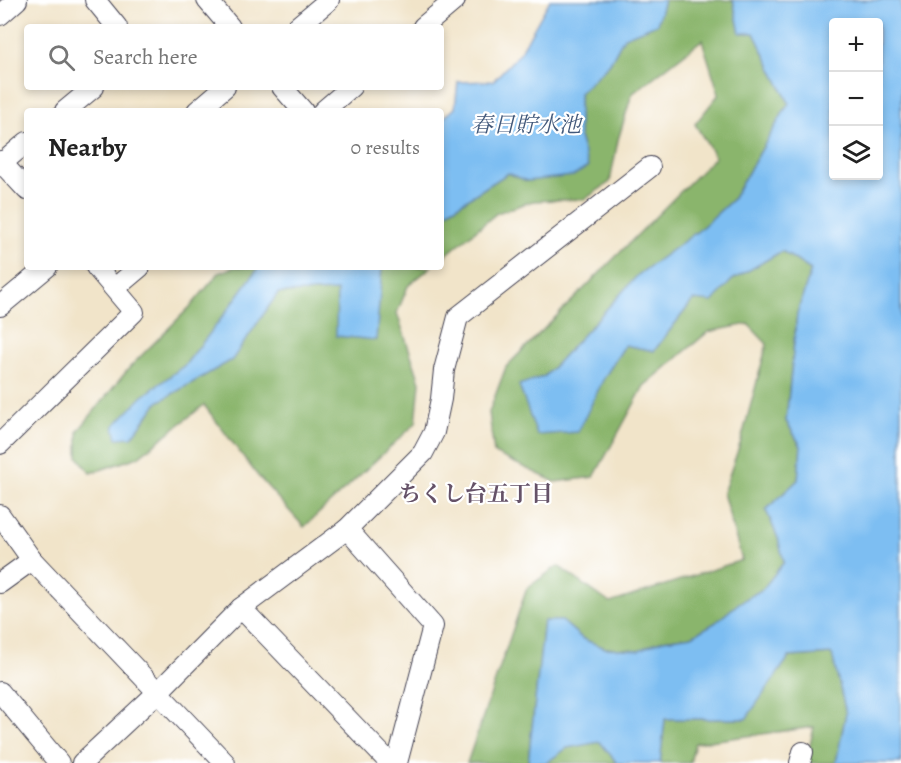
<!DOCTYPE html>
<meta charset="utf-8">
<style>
body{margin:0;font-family:Alegreya,"Noto Serif JP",serif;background:#f2f2f2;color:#222}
.controls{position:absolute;right:18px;top:18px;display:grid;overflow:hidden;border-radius:6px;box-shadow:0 3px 9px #0003}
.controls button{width:54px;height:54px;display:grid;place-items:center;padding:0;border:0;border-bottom:2px solid #e0e0e0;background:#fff;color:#222;font:30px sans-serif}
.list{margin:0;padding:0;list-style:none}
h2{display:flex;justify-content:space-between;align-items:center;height:78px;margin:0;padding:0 24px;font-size:26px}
h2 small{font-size:20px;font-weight:400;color:#767676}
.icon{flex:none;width:33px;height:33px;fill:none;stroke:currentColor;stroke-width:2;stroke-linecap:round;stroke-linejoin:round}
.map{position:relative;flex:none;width:901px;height:763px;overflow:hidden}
.search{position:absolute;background:#fff;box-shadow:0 3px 9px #0003;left:24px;top:24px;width:420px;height:66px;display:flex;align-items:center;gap:15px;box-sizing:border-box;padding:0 21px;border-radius:6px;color:#767676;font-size:22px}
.panel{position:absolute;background:#fff;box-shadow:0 3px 9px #0003;left:24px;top:108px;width:420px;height:162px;border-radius:6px}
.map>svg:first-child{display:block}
</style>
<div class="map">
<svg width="901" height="763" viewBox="0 0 901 763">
<rect width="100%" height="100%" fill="#fff"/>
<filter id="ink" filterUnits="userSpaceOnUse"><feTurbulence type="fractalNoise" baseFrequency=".0167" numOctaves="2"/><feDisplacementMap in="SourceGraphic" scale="12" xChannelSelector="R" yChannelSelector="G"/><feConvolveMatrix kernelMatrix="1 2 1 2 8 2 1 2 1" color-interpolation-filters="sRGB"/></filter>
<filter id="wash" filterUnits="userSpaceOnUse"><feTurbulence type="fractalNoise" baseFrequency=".008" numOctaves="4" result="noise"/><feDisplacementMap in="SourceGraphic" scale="24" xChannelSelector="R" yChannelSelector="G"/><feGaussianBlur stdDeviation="1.35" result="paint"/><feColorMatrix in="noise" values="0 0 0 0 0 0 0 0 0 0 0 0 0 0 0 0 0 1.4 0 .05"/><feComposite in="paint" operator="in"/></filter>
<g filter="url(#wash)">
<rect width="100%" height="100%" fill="#f1e4c9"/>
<g fill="#8ab56c" stroke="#566c54" stroke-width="1.5">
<polygon points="664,0 733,0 740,32 754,33 789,103 732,200 698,231 638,275 545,376 519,386 604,378 625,345 654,351 693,300 712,301 732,280 782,251 811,270 797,314 786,421 801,446 798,480 766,510 778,538 784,562 763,589 739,603 715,623 692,636 663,640 639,650 605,648 583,639 562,621 544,621 528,763 467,763 527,588 558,566 610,603 742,560 723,493 741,441 767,344 748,324 708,332 644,386 594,477 555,482 494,453 489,412 506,367 715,157 695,124 719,94 702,40 632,94 618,140 610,182 585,199 533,201 497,213 441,259 441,216 508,173 527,181 588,167 579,137 579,93 610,63 624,37 657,24"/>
<polygon points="234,267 259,267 218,323 185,365 142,397 132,437 158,402 232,360 278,293 337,291 376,339 382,267 431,267 408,286 397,313 420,382 416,423 304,527 258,476 204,405 138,457 91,473 78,457 78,431 130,367 190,307 219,273"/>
<polygon points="833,654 846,713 836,763 806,763 814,727 695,743 690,763 660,763 665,719 745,719 789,657"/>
<polygon points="600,741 617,763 546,763 567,748"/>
</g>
<g fill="#7dbef2" stroke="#507096" stroke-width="1.5" fill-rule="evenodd">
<polygon points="550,0 664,0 657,24 624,37 610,63 579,93 579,137 588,167 573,176 527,181 508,173 441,216 441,120 455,108 458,82 493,81 520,53"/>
<path d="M733,0H901V763H836L846,713L832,654L789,657L746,719H665L660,763H617L600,742L567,748L546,763H528L544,621H562L583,639L605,648L639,650L663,640L692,636L715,623L739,603L763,589L784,562L778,538L766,510L798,480L801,446L786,421L797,314L811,270L782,251L732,280L712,302L693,300L654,351L625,345L604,378L578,432L537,435L519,385L545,376L638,275L698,231L732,200L789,103L754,33H740ZM878,22V176H834V22Z"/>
<polygon points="259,267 382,267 376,340 336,336 337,291 278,293 232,360 158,402 132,437 117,438 114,426 142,397 185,365 218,323"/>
</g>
</g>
<g filter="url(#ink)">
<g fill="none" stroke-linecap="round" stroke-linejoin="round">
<g stroke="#413f50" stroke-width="22">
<g id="minor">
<polyline points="95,0 117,27"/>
<polyline points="207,0 230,27"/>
<polyline points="0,15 17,0"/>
<polyline points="297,27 329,0"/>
<polyline points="423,27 455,0"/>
<polyline points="282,87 303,111"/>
<polyline points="65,111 94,87"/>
<polyline points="197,111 225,87"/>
<polyline points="323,111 351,87"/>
<polyline points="0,161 27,190"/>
<polyline points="0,165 27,142"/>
<polyline points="115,288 140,267"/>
<polyline points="0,306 47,267"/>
<polyline points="0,444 134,312 96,267"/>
<polyline points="0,515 32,560 225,763"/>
<polyline points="347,529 433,626 397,763"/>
<polyline points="0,583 32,560"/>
<polyline points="241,608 390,763"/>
<polyline points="0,692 59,763"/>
<polyline points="82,763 157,693 241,608 347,529 423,453 434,432 441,399 444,370 458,317 650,167"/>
<polyline points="800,763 803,752"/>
</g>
</g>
<use href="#minor" stroke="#fff" stroke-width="20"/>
</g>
</g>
<g text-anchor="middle" stroke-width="4.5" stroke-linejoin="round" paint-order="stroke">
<g font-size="22" font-style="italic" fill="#42597b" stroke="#fff">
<text x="526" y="132">春日貯水池</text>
</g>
<g font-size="22" font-weight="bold" fill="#655268" stroke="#fff">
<text x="476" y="501">ちくし台五丁目</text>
</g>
</g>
</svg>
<div class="controls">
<button>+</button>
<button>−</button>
<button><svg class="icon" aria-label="layers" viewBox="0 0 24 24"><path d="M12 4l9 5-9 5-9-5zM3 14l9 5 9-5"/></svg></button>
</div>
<div class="search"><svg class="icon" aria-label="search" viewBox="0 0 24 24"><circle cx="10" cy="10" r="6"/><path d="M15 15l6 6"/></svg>Search here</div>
<section class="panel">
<h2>Nearby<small>0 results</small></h2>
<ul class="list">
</ul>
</section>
</div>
